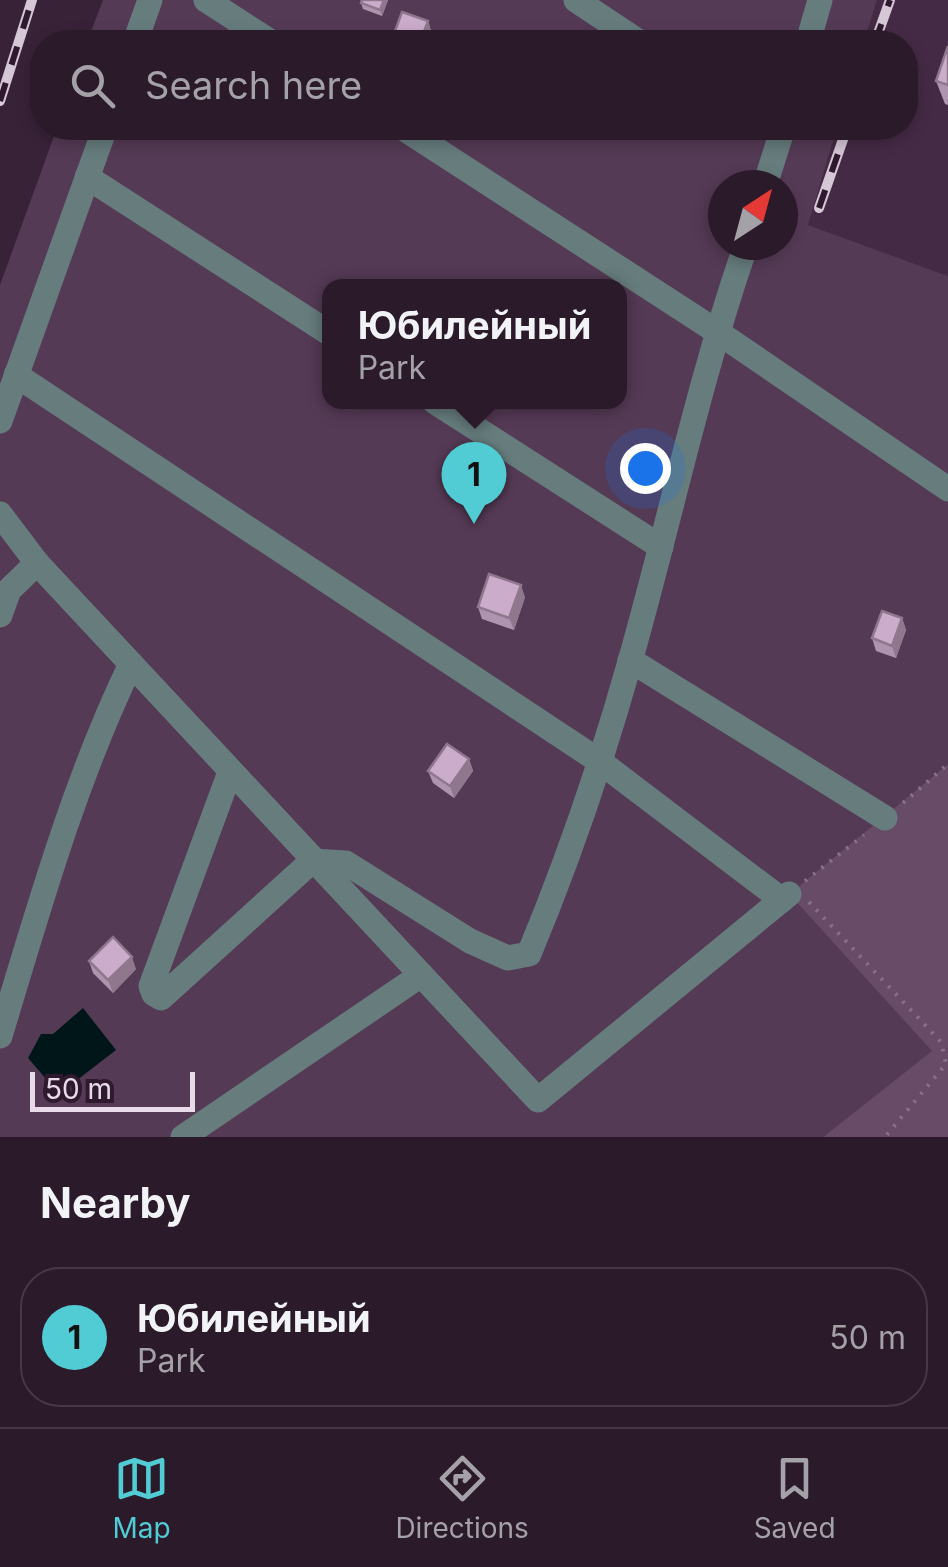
<!DOCTYPE html>
<meta charset="utf-8">
<style>
body{margin:0;font-family:Inter,sans-serif;background:#322332;color:#f1f3f6}
.compass{position:absolute;left:708px;top:170px;width:90px;height:90px;border-radius:50%;background:#2a1a2a;box-shadow:0 5px 15px #0003;rotate:36deg}
.scale{position:absolute;left:30px;bottom:25px;width:165px;box-sizing:border-box;padding-left:10px;border:5px solid #e9dbe9;border-top:0;font-size:28px;line-height:35px;white-space:nowrap;color:#e9dbe9;-webkit-text-stroke:8px #2e192e;paint-order:stroke}
.you{position:absolute;left:645px;top:468px;width:35px;height:35px;margin:-25px;border:8px solid #fff;border-radius:50%;background:#1a73e8;box-shadow:0 0 0 15px #1a73e833}
.badge{display:grid;place-items:center;width:65px;height:65px;border-radius:50%;background:#51ccd4;color:#111;font-size:32px;font-weight:700}
.pin{position:absolute;translate:-50% -82px;filter:drop-shadow(0 2px 5px #0008)}
.pin::after{content:'';position:absolute;top:52px;width:35px;height:30px;background:inherit;clip-path:polygon(0 0,100% 0,50% 100%)}
.popup{position:absolute;left:322px;top:279px;width:305px;height:130px;box-sizing:border-box;display:grid;place-content:center;border-radius:20px;background:#2a1a2a;filter:drop-shadow(0 2px 8px #0005);font-size:32px;white-space:nowrap;color:#a5a1a8}
.popup b{font-size:38px;color:#f1f3f6}
.popup::after{content:'';position:absolute;left:50%;top:100%;margin-left:-20px;border:20px solid transparent;border-top-color:#2a1a2a}
.list{margin:0;padding:0;list-style:none}
h2{display:flex;justify-content:space-between;align-items:center;height:130px;margin:0;padding:0 40px;font-size:42px}
h2 small{font-size:32px;font-weight:400;color:#a5a1a8}
.list li{display:grid;grid-template-columns:65px 1fr auto;gap:30px;align-items:center;box-sizing:border-box;height:140px;margin:0 20px 20px;padding:0 20px;border:2px solid #463847;border-radius:40px}
.list b{display:block;font-size:38px;white-space:nowrap}
.list p{margin:0;font-size:32px;white-space:nowrap;color:#a5a1a8}
.list em{font-size:32px;font-style:normal;color:#a5a1a8}
.icon{flex:none;width:55px;height:55px;fill:none;stroke:currentColor;stroke-width:2;stroke-linecap:round;stroke-linejoin:round}
.map{position:relative;flex:none;width:948px;height:1137px;overflow:hidden}
.search{position:absolute;background:#2a1a2a;box-shadow:0 5px 15px #0003;left:30px;right:30px;top:30px;height:110px;display:flex;align-items:center;gap:25px;box-sizing:border-box;padding:0 35px;border-radius:40px;color:#a5a1a8;font-size:38px}
.sheet{height:290px;background:#2a1a2a}
nav{display:flex;justify-content:space-around;align-items:center;box-sizing:border-box;height:140px;border-top:2px solid #463847;background:#2a1a2a;font-size:28px;color:#a5a1a8}
nav a{display:grid;justify-items:center;gap:5px}
nav .on{color:#51ccd4}
.map>svg:first-child{display:block}
</style>
<div class="map">
<svg width="948" height="1137" viewBox="0 0 948 1137">
<rect width="100%" height="100%" fill="#382238"/>
<polygon fill="#452a45" points="877,0 948,0 948,276 808,225 837,128 906,128 906,42 864,42"/>
<g fill="#553a55" fill-rule="evenodd">
<polygon points="103,0 877,0 864,42 87,42"/>
<path d="M57,128H837L808,225L948,276V764L789,894L933,1051L823,1137H0V285ZM723,185H783V245H723ZM329,286H619V402H329Z"/>
</g>
<polygon fill="#674b67" points="948,764 948,1137 823,1137 932,1051 789,894"/>
<polygon fill="#001618" points="83,1008 116,1050 59,1094 28,1058 41,1034 53,1034"/>
<g fill="none" stroke-linecap="round" stroke-linejoin="round">
<g stroke="#867386" stroke-width="4" stroke-dasharray="2.5 8" stroke-linecap="butt">
<polyline points="903,803 948,764"/>
<polyline points="805,881 864,835"/>
<polyline points="809,902 941,1042 946,1064 885,1137"/>
</g>
<g stroke="#667c7d" stroke-width="25">
<polyline points="206,0 271,42"/>
<polyline points="576,0 639,42"/>
<polyline points="135,42 150,0"/>
<polyline points="808,42 820,0"/>
<polyline points="403,128 716,331 948,489"/>
<polyline points="87,177 329,333"/>
<polyline points="765,185 783,128"/>
<polyline points="16,375 599,761 782,900"/>
<polyline points="435,402 661,547"/>
<polyline points="0,421 105,128"/>
<polyline points="0,514 37,563 538,1100 789,894"/>
<polyline points="0,615 9,590 37,563"/>
<polyline points="630,660 885,818"/>
<path d="M230,772L151,986L154,994L161,998L312,861L346,863L470,941L508,958L529,954C569,858 603,758 631,658C670,520 699,380 746,245"/>
<path d="M0,1036C38,911 74,782 131,664"/>
<polyline points="183,1137 421,975"/>
</g>
<g stroke="#d6c7d6" stroke-width="10">
<g id="rail">
<polyline points="875,42 890,0"/>
<polyline points="0,101 32,0"/>
<polyline points="819,208 847,128"/>
</g>
</g>
<use href="#rail" stroke="#2e192e" stroke-width="6" stroke-dasharray="19" stroke-linecap="butt"/>
</g>
<g fill="#af94af">
<polygon points="388,0 382,16 363,9 361,3"/>
<polygon points="428,21 432,34 429,42 397,42 394,34"/>
<polygon points="948,46 948,105 945,104 936,81"/>
<polygon points="525,597 514,630 482,619 478,607"/>
<polygon points="902,618 906,630 896,658 876,651 872,638"/>
<polygon points="469,759 473,771 454,798 433,783 428,771"/>
<polygon points="89,961 136,969 113,993 93,973"/>
</g>
<g fill="#8f788e">
<polygon points="384,0 388,0 382,16 380,10"/>
<polygon points="428,21 432,34 429,42 420,42"/>
<polygon points="521,585 525,597 514,630 509,618"/>
<polygon points="902,618 906,630 896,658 892,646"/>
<polygon points="469,759 473,771 454,798 450,786"/>
<polygon points="132,957 136,969 113,993 108,980"/>
</g>
<g fill="#ccaccb" stroke="#8f788e" stroke-width="2.5">
<polygon points="362,0 384,0 380,10 361,3"/>
<polygon points="402,12 428,21 420,42 394,34"/>
<polygon points="948,46 948,85 936,81"/>
<polygon points="489,574 521,585 509,618 478,607"/>
<polygon points="882,611 902,618 892,646 872,638"/>
<polygon points="447,744 469,759 450,786 428,771"/>
<polygon points="113,937 132,957 108,980 89,961"/>
</g>
</svg>
<svg class="compass" viewBox="-18 -18 36 36"><path d="M0-13l5 13h-10z" fill="#e53935"/><path d="M0 13l5-13h-10z" fill="#a5a1a8"/></svg>
<div class="scale">50 m</div>
<div class="you"></div>
<div class="pin badge" style="left:474px;top:524px">1</div>
<div class="popup"><b>Юбилейный</b>Park</div>
<div class="search"><svg class="icon" aria-label="search" viewBox="0 0 24 24"><circle cx="10" cy="10" r="6"/><path d="M15 15l6 6"/></svg>Search here</div>
</div>
<section class="sheet">
<h2>Nearby<small></small></h2>
<ul class="list">
<li><span class="badge">1</span><div><b>Юбилейный</b><p>Park</p></div><em>50 m</em></li>
</ul>
</section>
<nav>
<a class="on"><svg class="icon" aria-label="map" viewBox="0 0 24 24"><path d="M3 6l6-2 6 2 6-2v14l-6 2-6-2-6 2zM9 4v14M15 6v14"/></svg>Map</a>
<a><svg class="icon" aria-label="directions" viewBox="0 0 24 24"><path d="M12 3l9 9-9 9-9-9zM9 14v-3h6M13 9l2 2-2 2"/></svg>Directions</a>
<a><svg class="icon" aria-label="saved" viewBox="0 0 24 24"><path d="M7 4h10v16l-5-4-5 4z"/></svg>Saved</a>
</nav>
